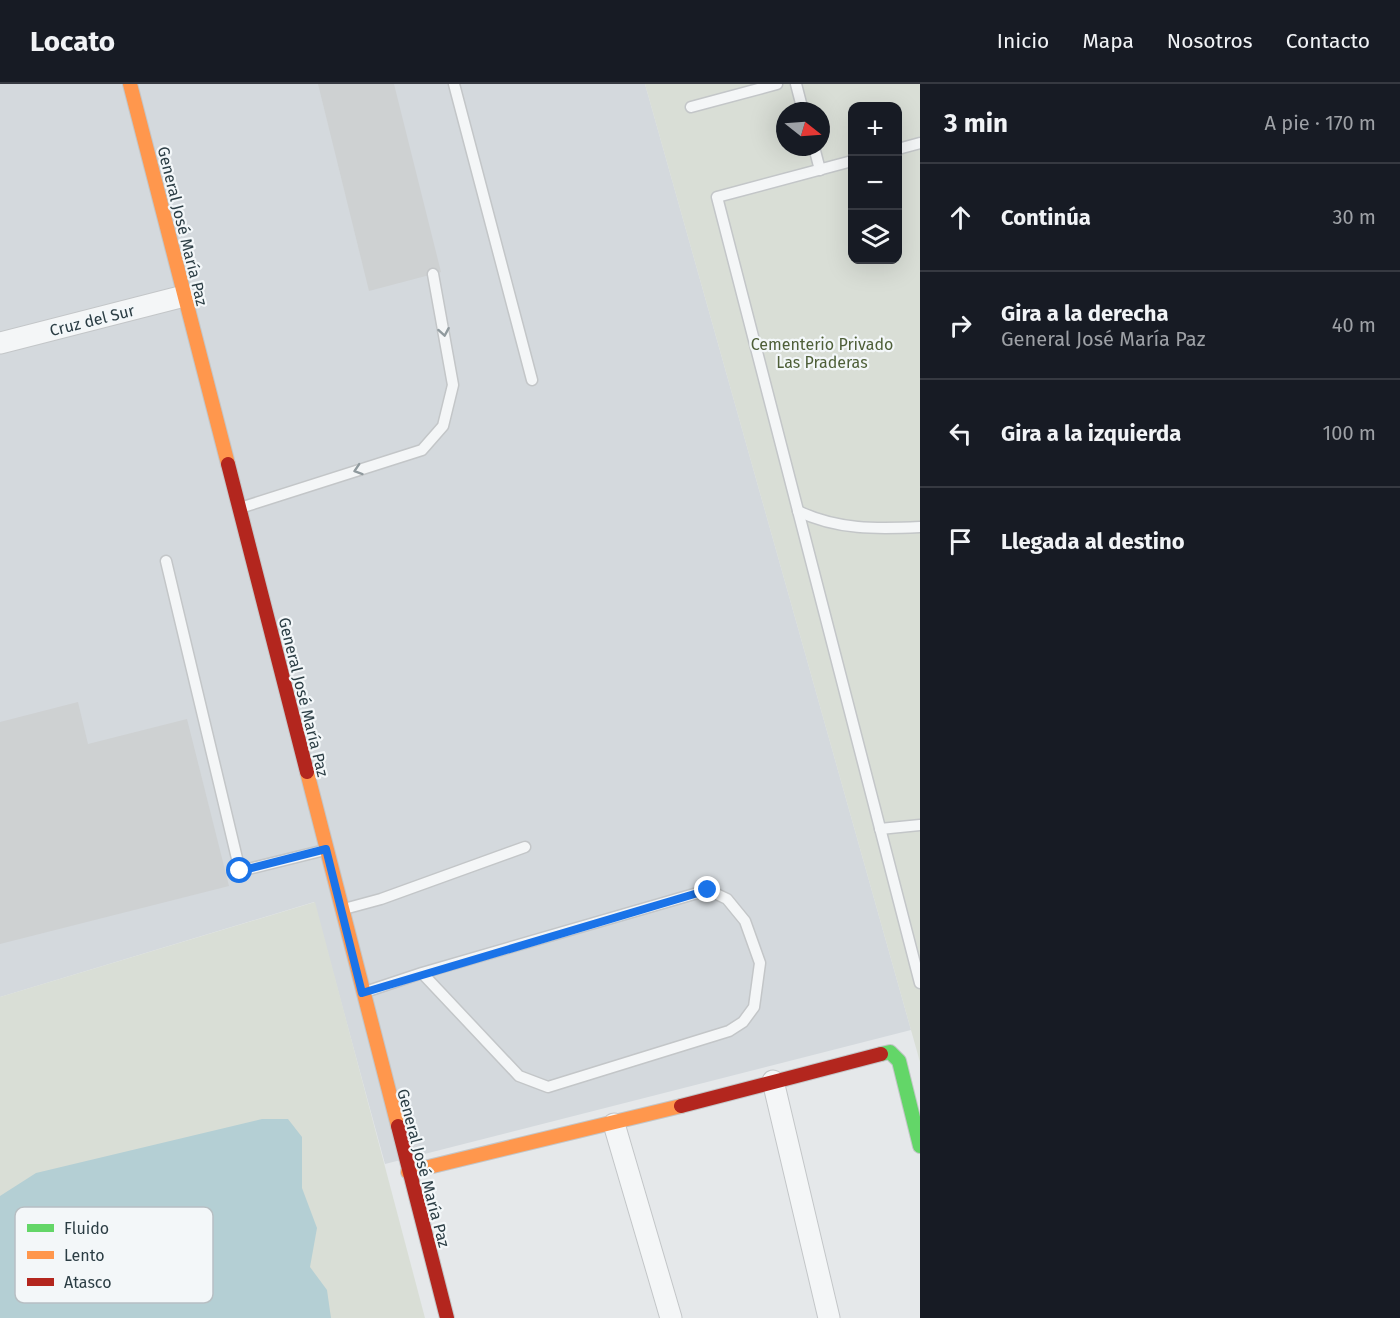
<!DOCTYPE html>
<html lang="es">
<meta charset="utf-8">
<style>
body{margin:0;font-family:"Fira Sans",sans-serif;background:#20242c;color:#f1f3f6}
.controls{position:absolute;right:18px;top:18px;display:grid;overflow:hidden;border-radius:12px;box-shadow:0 6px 24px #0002}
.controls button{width:54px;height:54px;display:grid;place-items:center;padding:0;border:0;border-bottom:2px solid #363941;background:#171b24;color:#f1f3f6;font:30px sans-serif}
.compass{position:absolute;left:776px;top:18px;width:54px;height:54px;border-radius:50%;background:#171b24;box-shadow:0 6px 24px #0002;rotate:107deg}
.stop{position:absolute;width:18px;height:18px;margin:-14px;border:4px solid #1a73e8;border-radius:50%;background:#fff}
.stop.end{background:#1a73e8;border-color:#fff;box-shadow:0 2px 6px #0008}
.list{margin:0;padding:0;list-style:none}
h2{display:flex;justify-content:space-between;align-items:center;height:78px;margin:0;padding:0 24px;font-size:26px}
h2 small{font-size:20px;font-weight:400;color:#9ea1a6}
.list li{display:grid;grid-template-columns:39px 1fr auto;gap:18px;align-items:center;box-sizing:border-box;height:108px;padding:0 24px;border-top:2px solid #363941}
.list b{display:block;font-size:22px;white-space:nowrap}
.list p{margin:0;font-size:20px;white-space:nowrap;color:#9ea1a6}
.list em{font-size:20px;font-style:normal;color:#9ea1a6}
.icon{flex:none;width:33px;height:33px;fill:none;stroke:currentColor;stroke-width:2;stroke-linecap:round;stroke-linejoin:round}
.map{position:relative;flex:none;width:920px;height:1234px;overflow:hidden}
header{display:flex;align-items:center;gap:36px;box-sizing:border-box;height:84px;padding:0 30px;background:#171b24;border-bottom:2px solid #363941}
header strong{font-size:28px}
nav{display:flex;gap:33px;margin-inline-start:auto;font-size:21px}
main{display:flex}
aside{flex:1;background:#171b24}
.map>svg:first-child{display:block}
</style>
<header>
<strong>Locato</strong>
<nav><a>Inicio</a><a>Mapa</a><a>Nosotros</a><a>Contacto</a></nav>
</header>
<main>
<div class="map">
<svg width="920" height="1234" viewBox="0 0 920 1234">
<rect width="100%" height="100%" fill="#e5e8ea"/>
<polygon fill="#d4d9dd" points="0,0 645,0 911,946 385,1080 314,818 0,913"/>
<g fill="#d9ded6" fill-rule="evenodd">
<path d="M645,0H920V978L911,946ZM852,22H898V176H852ZM785,27H821V63H785Z"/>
<polygon points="315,818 425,1234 0,1234 0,913"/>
</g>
<polygon fill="#b4cfd4" points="262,1035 288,1035 302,1053 302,1104 317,1144 310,1183 327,1206 331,1234 0,1234 0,1112 36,1089"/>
<g fill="#ced1d2">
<polygon points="318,0 394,0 441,188 369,207"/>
<polygon points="78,618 88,660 187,635 229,802 0,860 0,638"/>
</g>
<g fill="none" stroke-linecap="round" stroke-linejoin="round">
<g stroke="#c3c6c8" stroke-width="13">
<g id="lane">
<polyline points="454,0 532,296"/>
<polyline points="796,0 803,27"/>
<polyline points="691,23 777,0"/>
<polyline points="814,63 820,86"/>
<polyline points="898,65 920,59"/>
<polyline points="852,77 717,113 920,899"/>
<polyline points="240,424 422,366 443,342 453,301 433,190"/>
<path d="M798,427C837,446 877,445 920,443"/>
<polyline points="166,477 240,787 325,766"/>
<polyline points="880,745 920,741"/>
<polyline points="344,825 381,815 525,763"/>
<polyline points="365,908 422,889 708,806 727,815 745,837 760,879 754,923 743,938 729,947 548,1003 519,992 422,889"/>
</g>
</g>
<g stroke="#c3c6c8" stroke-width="23">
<g id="street">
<polyline points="0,259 184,212"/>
<polyline points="773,997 829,1234"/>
<polyline points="614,1040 671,1234"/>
</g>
</g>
<g stroke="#c3c6c8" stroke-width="16">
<polyline id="fast" points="881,970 890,968 899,977 920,1062"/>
</g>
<g stroke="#c3c6c8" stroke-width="16">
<g id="slow">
<polyline points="130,0 228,380"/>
<polyline points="307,688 398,1042"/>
<polyline points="408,1088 681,1022"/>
</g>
</g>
<g stroke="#c3c6c8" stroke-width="16">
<g id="jam">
<polyline points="228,380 307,688"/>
<polyline points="681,1022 881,970"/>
<polyline points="398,1042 447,1234"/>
</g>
</g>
<use href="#lane" stroke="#f4f6f7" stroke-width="10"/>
<use href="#street" stroke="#f4f6f7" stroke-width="21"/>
<use href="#fast" stroke="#63d668" stroke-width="14"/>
<use href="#slow" stroke="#ff974d" stroke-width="14"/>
<use href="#jam" stroke="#b3261e" stroke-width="14"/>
</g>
<defs><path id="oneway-chevron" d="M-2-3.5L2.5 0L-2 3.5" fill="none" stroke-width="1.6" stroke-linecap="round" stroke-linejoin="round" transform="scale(1.5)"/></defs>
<g stroke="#909a9e">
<use href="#oneway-chevron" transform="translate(444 248) rotate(80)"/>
<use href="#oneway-chevron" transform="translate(358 386) rotate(162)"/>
</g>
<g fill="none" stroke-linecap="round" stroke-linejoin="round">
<polyline stroke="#1a73e8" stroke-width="8" points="240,787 326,765 362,909 708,806"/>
</g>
<g text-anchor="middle" stroke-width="4.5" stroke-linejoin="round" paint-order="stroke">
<g font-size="16" fill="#2b3d44" stroke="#f3f7f9">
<text transform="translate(183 142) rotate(76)" y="6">General José María Paz</text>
<text transform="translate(92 236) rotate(-14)" y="6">Cruz del Sur</text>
<text transform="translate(304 613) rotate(76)" y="6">General José María Paz</text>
<text transform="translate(424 1084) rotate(75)" y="6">General José María Paz</text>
</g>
<g font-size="16" fill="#4e5f38" stroke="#f3f7f9">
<text x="822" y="266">Cementerio Privado<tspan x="822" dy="18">Las Praderas</tspan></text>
</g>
</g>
<rect x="15" y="1123" width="198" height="96" rx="9" fill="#f3f7f9" stroke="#b7bfc3" stroke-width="1.5"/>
<rect x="27" y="1140" width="27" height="8" fill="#63d668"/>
<rect x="27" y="1167" width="27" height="8" fill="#ff974d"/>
<rect x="27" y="1194" width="27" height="8" fill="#b3261e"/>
<g font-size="16" fill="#2b3d44">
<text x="64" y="1150">Fluido</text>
<text x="64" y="1177">Lento</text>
<text x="64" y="1204">Atasco</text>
</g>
</svg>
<div class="controls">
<button>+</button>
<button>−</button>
<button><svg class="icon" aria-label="layers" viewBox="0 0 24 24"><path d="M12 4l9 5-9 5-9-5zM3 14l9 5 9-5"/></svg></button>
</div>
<svg class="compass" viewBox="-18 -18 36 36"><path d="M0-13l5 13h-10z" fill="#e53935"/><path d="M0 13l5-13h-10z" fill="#9ea1a6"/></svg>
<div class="stop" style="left:240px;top:787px"></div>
<div class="stop end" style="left:708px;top:806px"></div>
</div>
<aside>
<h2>3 min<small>A pie · 170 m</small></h2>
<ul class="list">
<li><svg class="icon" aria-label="ahead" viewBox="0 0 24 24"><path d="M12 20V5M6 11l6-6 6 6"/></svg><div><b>Continúa</b></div><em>30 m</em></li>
<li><svg class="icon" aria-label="right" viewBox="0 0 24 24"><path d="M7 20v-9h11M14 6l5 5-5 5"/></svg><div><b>Gira a la derecha</b><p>General José María Paz</p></div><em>40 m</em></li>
<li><svg class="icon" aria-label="left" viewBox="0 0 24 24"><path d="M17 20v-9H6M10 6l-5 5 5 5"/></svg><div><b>Gira a la izquierda</b></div><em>100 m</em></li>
<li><svg class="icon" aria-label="arrive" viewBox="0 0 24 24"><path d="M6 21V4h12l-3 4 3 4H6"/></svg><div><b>Llegada al destino</b></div></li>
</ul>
</aside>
</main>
